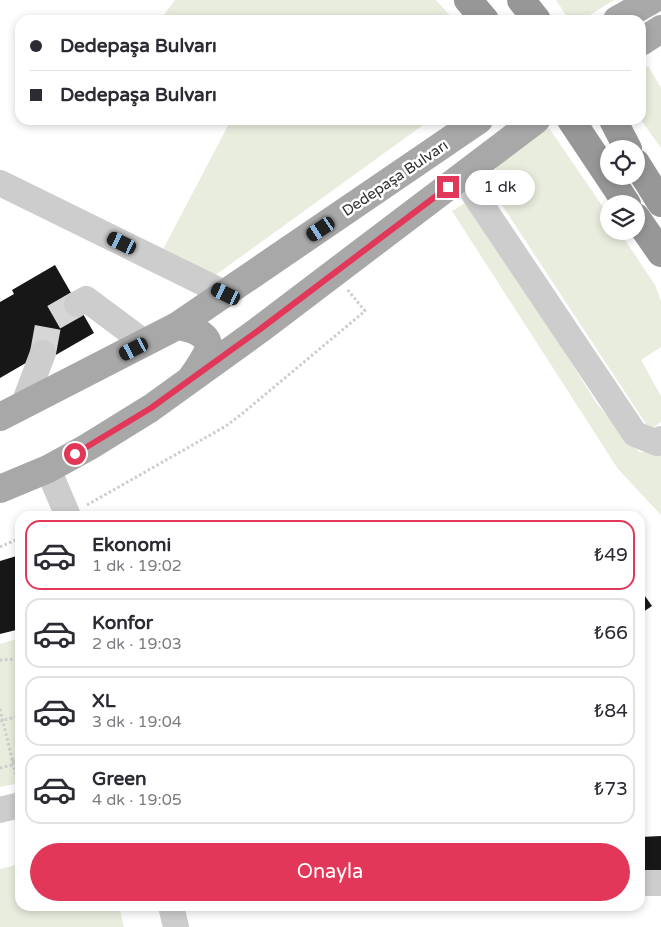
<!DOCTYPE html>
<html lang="tr">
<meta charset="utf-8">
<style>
:root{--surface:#fff;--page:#f2f2f3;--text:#2b2b33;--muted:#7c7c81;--line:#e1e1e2;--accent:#e23758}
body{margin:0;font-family:"Varela Round",sans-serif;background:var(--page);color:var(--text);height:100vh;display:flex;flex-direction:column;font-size:19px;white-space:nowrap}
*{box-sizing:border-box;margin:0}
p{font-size:16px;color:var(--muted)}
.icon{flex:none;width:28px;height:28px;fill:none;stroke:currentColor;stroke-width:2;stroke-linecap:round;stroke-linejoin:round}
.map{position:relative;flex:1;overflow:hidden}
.side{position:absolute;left:15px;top:511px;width:630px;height:400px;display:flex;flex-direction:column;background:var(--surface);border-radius:15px;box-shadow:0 2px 8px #0003}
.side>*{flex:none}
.guide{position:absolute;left:15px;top:15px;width:631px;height:110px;border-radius:15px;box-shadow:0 2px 8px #0003;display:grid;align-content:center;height:110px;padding:0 15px;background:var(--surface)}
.tools{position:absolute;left:600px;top:140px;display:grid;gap:10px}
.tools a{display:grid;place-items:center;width:45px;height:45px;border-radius:50%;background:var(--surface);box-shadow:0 2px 8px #0003;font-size:25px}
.end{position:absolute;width:22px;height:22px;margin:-11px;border:6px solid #e23758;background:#fff;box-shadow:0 0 0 2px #fff}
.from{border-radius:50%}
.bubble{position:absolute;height:35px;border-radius:18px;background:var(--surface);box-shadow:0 2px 8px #0003;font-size:16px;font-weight:600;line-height:35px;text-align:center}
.car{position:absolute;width:15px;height:30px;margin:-15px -8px;border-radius:6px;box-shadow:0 0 4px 1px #0007;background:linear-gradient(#222 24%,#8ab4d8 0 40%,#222 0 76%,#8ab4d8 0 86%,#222 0)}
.guide b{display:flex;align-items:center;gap:18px;height:48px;font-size:19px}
.guide b+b{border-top:1px solid var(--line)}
.guide i{width:12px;height:12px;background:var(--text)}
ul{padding:9px 0 0;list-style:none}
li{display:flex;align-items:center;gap:15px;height:70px;margin:0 10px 8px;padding:0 5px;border:2px solid var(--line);border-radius:15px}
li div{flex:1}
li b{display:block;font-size:19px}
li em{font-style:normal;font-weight:600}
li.selected{border-color:var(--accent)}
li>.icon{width:45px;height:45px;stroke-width:1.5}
.action{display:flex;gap:10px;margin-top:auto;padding:10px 15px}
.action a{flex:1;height:58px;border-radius:30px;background:var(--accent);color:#fff;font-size:20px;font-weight:600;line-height:58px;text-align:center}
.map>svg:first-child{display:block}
.green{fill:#e8edde}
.building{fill:#171717}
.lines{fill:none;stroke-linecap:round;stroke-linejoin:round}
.minor-tunnel{stroke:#d6d6d6;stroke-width:26;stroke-dasharray:26 13;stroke-linecap:butt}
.path{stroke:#cdcdcd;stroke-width:3;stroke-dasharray:2.5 2.5;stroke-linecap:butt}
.minor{stroke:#cdcdcd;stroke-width:26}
.major{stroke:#a8a8a8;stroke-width:28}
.highway{stroke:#979797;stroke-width:28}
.route{stroke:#e23758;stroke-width:6}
.labels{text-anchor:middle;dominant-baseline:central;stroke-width:5;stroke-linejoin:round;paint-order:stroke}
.street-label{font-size:15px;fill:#303030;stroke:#fff}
</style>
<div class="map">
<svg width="661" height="927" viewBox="0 0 661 927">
<rect width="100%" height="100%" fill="#fff"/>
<!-- green -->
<path class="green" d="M 175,0 L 436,0 L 454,20 L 160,20 Z
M 556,0 L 614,0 L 582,20 L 569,20 Z
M 648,66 L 661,88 L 661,148 L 641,120 L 641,69 Z
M 231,120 L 430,120 L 210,279 L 160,255 Z
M 549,128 L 609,216 L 609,231 L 619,231 L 655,285 L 661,301 L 661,347 L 641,360 L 661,396 L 661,422 L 650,430 L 492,190 L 497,164 Z
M 470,200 L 597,404 L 639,452 L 661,453 L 661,515 L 618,469 L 452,211 Z
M 20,638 L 20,783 L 0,787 L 0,644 Z
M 20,864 L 20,906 L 119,906 L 124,927 L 0,927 L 0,869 Z"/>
<!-- building -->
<path class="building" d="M 55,265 L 94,333 L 47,360 L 43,353 L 0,378 L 0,302 L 14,294 L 12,290 Z
M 20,555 L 20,629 L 0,634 L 0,561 Z
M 640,589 L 652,606 L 640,614 Z
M 661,836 L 661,874 L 640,874 L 640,837 Z"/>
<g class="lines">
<!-- minor-tunnel -->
<path class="minor-tunnel" d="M 43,353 L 49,320 L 77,304"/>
<!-- path -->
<path class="path" d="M 87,505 L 226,426 L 243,413 L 365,311 L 347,289
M 0,547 L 20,538
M 0,660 L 20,659
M 0,709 L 18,784
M 0,721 L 20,716
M 12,761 L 20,759
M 0,768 L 13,765"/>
<!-- minor -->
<path class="minor" d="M 462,176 L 635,434 L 657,443 L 661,439
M 0,183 L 226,294
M 77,304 L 86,299 L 145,343
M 23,406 L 43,353
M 48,469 L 68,516
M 0,810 L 20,805
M 640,883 L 661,883
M 171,906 L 176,927"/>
<!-- major -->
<path class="major" d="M 617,20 L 652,0
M 641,42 L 661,29
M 177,326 C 190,328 214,334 207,353 C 203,361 197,370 192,377
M 0,417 L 177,326 L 479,120
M 0,489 L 48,469 L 88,447 L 151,408 L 259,330 L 536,120"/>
<!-- highway -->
<path class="highway" d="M 468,0 L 485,20
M 521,0 L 537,20
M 571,120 L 627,204
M 613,120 L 628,149
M 636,163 L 661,203
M 636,217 L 661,253"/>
</g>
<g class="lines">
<!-- route -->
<path class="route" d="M 75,454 L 151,408 L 259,330 L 448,187"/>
</g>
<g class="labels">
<!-- street labels -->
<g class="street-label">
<text transform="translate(395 178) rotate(-34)">Dedepaşa Bulvarı</text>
</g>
</g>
</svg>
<div class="tools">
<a><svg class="icon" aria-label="locate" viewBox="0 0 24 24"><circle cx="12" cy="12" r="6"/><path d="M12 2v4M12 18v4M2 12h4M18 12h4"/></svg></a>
<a><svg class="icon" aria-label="layers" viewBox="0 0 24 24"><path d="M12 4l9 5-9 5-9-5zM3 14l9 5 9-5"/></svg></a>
</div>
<i class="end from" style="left:75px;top:454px"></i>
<i class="end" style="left:448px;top:187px"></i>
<div class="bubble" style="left:465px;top:170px;width:70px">1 dk</div>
<i class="car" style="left:321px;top:229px;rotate:236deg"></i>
<i class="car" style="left:122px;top:243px;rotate:296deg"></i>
<i class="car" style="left:226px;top:294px;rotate:296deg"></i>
<i class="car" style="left:134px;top:349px;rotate:243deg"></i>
<div class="guide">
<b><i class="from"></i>Dedepaşa Bulvarı</b>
<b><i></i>Dedepaşa Bulvarı</b>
</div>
<section class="side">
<ul>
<li class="selected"><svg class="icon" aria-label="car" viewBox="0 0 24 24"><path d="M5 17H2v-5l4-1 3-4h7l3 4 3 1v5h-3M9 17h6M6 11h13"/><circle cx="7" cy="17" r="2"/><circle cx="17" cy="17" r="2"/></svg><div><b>Ekonomi</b><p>1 dk · 19:02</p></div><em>₺49</em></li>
<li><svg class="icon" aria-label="car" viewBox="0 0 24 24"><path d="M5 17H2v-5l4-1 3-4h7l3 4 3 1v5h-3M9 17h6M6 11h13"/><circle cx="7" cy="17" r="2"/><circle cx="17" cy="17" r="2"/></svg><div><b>Konfor</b><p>2 dk · 19:03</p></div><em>₺66</em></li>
<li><svg class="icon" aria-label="car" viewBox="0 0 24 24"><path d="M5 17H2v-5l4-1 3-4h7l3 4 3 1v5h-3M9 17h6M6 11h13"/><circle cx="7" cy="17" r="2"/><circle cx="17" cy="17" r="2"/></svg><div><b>XL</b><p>3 dk · 19:04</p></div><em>₺84</em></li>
<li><svg class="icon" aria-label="car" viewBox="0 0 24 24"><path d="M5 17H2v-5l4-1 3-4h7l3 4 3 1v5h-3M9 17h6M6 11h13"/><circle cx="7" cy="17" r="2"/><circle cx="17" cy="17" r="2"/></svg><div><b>Green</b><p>4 dk · 19:05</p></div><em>₺73</em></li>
</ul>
<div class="action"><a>Onayla</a></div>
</section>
</div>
